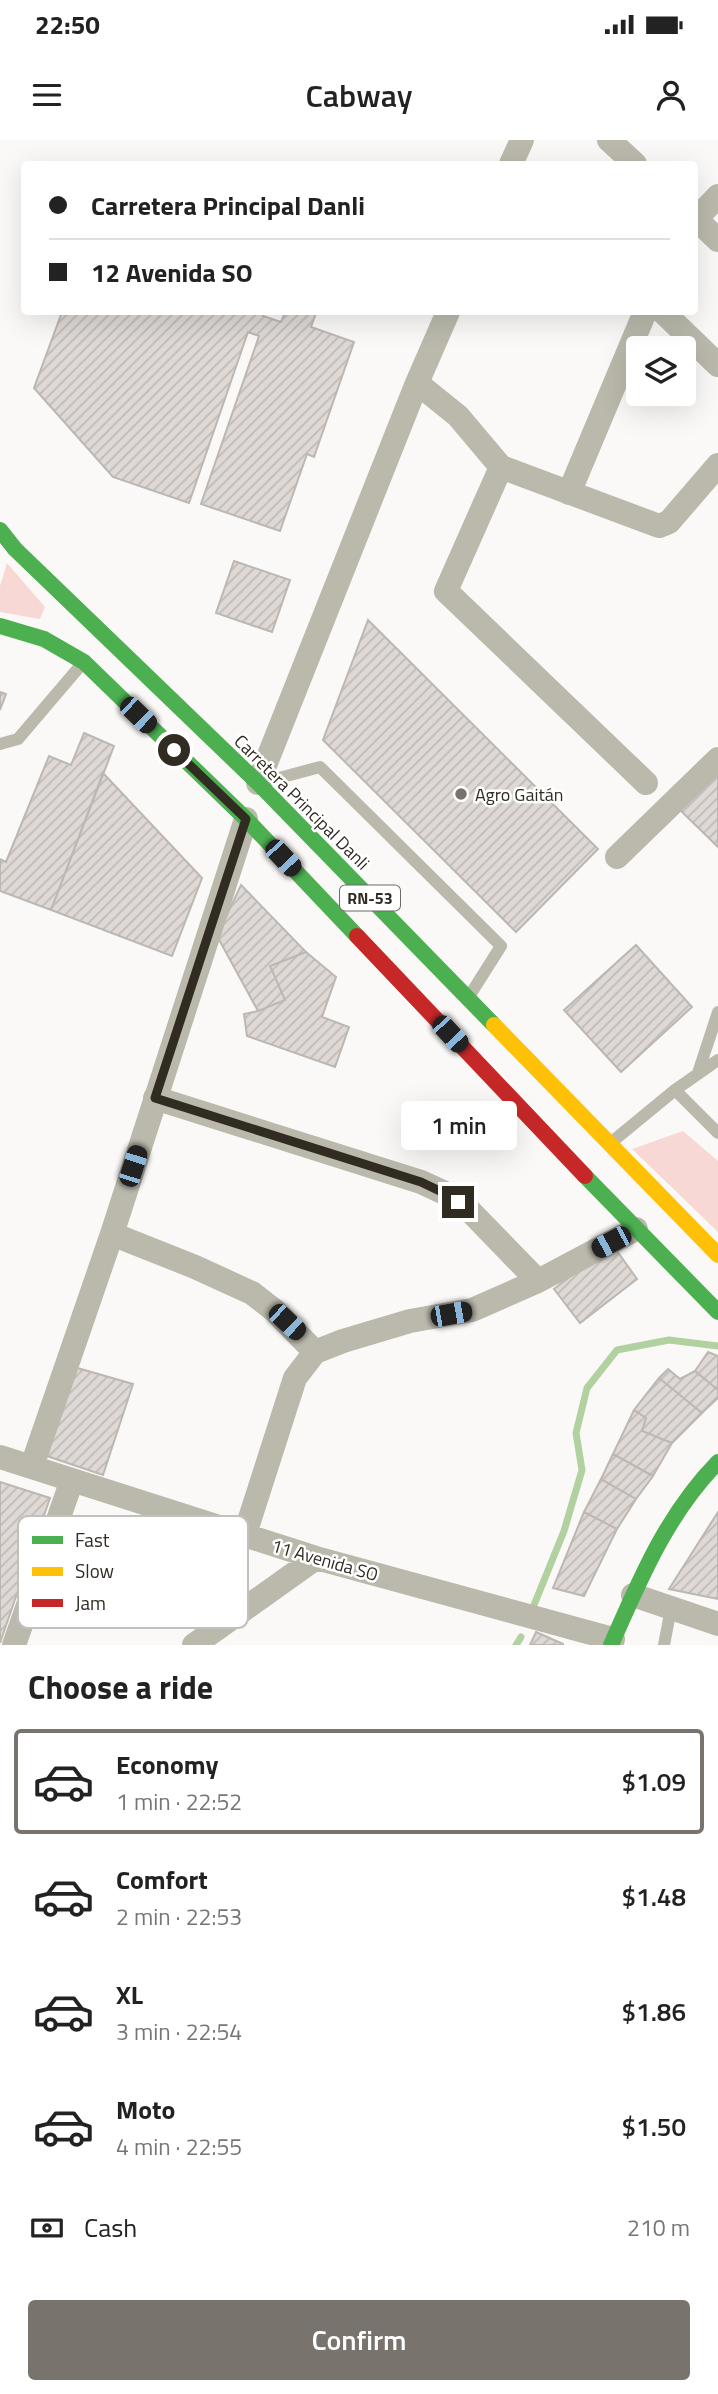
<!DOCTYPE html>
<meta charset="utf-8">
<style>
:root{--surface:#fff;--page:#f6f6f6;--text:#222;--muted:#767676;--line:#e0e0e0;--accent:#78746d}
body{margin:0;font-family:"Titillium Web",sans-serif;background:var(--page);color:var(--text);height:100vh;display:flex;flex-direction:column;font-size:26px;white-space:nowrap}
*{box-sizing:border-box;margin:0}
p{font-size:23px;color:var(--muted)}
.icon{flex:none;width:38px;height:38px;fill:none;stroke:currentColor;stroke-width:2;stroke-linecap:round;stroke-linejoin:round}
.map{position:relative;height:1505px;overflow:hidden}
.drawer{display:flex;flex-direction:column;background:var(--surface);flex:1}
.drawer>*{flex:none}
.top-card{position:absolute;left:21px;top:21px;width:677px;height:154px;border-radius:7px;box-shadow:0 7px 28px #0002;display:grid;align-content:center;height:154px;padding:0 28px;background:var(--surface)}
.buttons{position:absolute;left:626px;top:196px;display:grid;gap:14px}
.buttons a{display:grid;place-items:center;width:70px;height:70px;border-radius:7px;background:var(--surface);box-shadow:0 7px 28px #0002;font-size:35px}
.end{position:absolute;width:32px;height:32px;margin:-16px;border:9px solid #312c22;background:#fff;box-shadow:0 0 0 4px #fff}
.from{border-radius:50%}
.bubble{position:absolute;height:49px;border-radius:7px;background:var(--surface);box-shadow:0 7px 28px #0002;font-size:23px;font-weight:600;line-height:49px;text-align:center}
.car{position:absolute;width:21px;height:42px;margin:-21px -10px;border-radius:9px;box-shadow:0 0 5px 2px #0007;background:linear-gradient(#222 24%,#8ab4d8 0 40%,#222 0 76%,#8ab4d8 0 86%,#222 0)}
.top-card b{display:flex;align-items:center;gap:24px;height:66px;font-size:26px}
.top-card b+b{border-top:2px solid var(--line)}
.top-card i{width:18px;height:18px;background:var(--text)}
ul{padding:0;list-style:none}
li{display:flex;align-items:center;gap:21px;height:105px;margin:0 14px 10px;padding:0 14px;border:4px solid transparent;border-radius:7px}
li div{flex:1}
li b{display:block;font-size:26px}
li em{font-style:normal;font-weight:600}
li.current{border-color:var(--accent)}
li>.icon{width:63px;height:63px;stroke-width:1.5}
h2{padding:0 28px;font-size:32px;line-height:84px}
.pay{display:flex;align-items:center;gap:18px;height:77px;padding:0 28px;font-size:26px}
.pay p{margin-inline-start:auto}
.button{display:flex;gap:14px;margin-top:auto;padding:14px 28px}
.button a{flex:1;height:80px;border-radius:7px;background:var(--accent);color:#fff;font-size:28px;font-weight:600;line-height:80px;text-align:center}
.status{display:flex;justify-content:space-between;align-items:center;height:49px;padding:0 35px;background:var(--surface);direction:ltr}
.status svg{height:19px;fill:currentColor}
header{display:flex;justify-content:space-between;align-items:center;height:91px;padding:0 28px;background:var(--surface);font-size:32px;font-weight:600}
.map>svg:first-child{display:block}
.green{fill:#f8d8d4}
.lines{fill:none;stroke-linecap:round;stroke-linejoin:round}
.stream{stroke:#b2d1a0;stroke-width:7}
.building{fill:url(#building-hatch);stroke:#bcb7b3;stroke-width:2}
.lane{stroke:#bab9ac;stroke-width:12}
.street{stroke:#bab9ac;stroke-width:24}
.fast{stroke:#4caf50;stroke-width:16}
.slow{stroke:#ffc107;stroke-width:16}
.jam{stroke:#c62828;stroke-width:16}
.route{stroke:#312c22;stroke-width:9}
.poi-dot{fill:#78746d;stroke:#fff;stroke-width:2.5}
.labels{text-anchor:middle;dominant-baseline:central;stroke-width:5;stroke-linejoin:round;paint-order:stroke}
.shield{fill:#fff;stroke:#6f6b64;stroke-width:2}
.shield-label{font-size:16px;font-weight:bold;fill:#312c22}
.poi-label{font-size:18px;fill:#312c22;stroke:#fff;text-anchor:start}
.street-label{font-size:18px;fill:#312c22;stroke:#fff}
.key{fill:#fff;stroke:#c1c0bd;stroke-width:2}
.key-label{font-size:19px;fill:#312c22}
</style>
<div class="status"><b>22:50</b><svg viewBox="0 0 49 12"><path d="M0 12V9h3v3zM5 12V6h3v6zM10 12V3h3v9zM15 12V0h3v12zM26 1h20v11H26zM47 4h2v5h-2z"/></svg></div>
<header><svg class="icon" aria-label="menu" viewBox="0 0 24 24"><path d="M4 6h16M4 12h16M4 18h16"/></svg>Cabway<svg class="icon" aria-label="person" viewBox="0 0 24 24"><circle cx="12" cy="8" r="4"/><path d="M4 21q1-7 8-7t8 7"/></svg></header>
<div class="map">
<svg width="718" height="1505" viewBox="0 0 718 1505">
<defs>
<pattern id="building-hatch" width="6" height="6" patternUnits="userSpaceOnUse" patternTransform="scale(1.75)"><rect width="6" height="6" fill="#ded9d5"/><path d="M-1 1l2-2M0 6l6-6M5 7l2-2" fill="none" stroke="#bfbab7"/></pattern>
</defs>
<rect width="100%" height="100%" fill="#fbf9f7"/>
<!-- green -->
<path class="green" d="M 7,423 L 45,467 L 40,479 L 0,472 L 0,446 Z
M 683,991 L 718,1021 L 718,1092 L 632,1009 Z"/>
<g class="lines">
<!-- stream -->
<path class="stream" d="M 532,1470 L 564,1391 L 582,1330 L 576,1293 L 587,1248 L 617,1210 L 669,1200 L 718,1206
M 516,1505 L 521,1497"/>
</g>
<!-- building -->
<path class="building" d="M 62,172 L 265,172 L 263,176 L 281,182 L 285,172 L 312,172 L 316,173 L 311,187 L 354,202 L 314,317 L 307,314 L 280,391 L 201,364 L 259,196 L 248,192 L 189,363 L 113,337 L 34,248 Z
M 234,421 L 290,440 L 272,492 L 216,473 Z
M 368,480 L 598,709 L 516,792 L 323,600 Z
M 0,552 L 6,554 L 0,570 Z
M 84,593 L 114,606 L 51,770 L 0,751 L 0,719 L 6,722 L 49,616 L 71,625 Z
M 718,627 L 718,707 L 677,667 Z
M 103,633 L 202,738 L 172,816 L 51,770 Z
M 241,745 L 306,812 L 270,826 L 285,860 L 258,871 L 217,796 Z
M 636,805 L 692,867 L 621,932 L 564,870 Z
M 306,812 L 336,837 L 322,877 L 349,887 L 335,927 L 247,896 L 244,874 L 258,871 L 285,860 L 270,826 Z
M 612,1104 L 637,1139 L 580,1183 L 554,1149 Z
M 708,1212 L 718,1216 L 718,1250 L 695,1231 Z
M 74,1227 L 133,1244 L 103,1335 L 47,1316 Z
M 668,1229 L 680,1239 L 695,1231 L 718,1250 L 718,1258 L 702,1273 L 659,1238 Z
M 659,1238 L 702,1273 L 672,1303 L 642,1291 L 646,1278 L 634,1270 Z
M 634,1270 L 646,1278 L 642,1291 L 672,1303 L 653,1336 L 613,1314 Z
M 613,1314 L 653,1336 L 636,1359 L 601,1339 Z
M 601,1339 L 636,1359 L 617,1389 L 584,1372 Z
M 0,1342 L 50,1358 L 0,1503 Z
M 584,1372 L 617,1389 L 584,1456 L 553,1448 Z
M 718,1372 L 718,1459 L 669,1449 Z
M 536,1492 L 563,1504 L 563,1505 L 530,1505 Z"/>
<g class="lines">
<!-- lane -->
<path class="lane" d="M 0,604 L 18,599 L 81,525
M 264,642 L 320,627 L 501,806 L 470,855
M 698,933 L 718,872
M 675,950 L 718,993
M 613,1001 L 675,950 L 718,920
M 664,1505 L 671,1468"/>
<!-- street -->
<path class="street" d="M 609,0 L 635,24
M 511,24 L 522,0
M 695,78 L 718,100
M 696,79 L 718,56
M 663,172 L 718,225
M 417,243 L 458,276 L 501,327 L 446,451 L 646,643
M 501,327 L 659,386 L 669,382 L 718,325
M 569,353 L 645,172
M 258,643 L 417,243 L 448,172
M 617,717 L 718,619
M 155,958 L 421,1042 L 447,1054 L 469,1070 L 538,1141
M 112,1094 L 195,1127 L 252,1153 L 275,1171 L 315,1212
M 0,1317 L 316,1418 L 613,1499
M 32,1326 L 112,1094 L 246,679
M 244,1397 L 295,1238 L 315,1212 L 343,1201 L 410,1181 L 472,1170 L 538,1141 L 636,1089
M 633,1455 L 718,1484
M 14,1505 L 72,1340
M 194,1505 L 316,1418"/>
<!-- fast -->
<path class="fast" d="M 0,390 L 15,409 L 258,643 L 494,885
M 0,486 L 44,499 L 84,522 L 246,679 L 357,796
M 585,1036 L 718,1172
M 611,1505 C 640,1439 667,1374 718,1322"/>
<!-- slow -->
<path class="slow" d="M 494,885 L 718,1115"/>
<!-- jam -->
<path class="jam" d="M 357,796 L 585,1036"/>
</g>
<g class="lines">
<!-- route -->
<path class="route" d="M 174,610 L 246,679 L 155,958 L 421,1042 L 446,1054 L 458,1062"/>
</g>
<!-- markers -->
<circle class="poi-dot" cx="461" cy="654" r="7"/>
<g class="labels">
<!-- shield labels -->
<rect class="shield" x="340" y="745.5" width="60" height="25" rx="5"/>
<g class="shield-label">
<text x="370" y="758">RN-53</text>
</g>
<!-- poi labels -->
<g class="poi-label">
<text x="475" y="654">Agro Gaitán</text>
</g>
<!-- street labels -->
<g class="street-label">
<text transform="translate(302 662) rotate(45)">Carretera Principal Danli</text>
<text transform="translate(325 1420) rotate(16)">11 Avenida SO</text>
</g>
</g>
<!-- legend -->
<rect x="18" y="1376" width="230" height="112" rx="10" class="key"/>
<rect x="32" y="1396" width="31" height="8" fill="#4caf50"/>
<rect x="32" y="1427" width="31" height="9" fill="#ffc107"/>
<rect x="32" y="1459" width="31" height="8" fill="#c62828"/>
<g class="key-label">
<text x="75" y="1407">Fast</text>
<text x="75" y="1438">Slow</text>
<text x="75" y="1470">Jam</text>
</g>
</svg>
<div class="buttons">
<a><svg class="icon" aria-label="layers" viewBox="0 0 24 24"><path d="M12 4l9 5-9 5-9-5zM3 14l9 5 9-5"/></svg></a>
</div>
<i class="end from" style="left:174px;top:610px"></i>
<i class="end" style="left:458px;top:1062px"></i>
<div class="bubble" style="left:401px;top:961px;width:116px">1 min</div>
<i class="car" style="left:138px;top:575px;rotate:134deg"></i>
<i class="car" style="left:283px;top:718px;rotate:137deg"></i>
<i class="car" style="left:450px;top:894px;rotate:137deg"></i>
<i class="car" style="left:133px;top:1026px;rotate:18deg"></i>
<i class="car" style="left:611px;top:1102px;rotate:242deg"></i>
<i class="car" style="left:451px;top:1174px;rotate:80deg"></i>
<i class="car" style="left:287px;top:1182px;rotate:133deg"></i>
<div class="top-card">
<b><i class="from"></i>Carretera Principal Danli</b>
<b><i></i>12 Avenida SO</b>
</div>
</div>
<section class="drawer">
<h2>Choose a ride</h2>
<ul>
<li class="current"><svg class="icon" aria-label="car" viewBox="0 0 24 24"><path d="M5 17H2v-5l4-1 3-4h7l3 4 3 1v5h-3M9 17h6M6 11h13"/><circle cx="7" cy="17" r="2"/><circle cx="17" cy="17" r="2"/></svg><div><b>Economy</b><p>1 min · 22:52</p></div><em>$1.09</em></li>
<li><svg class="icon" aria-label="car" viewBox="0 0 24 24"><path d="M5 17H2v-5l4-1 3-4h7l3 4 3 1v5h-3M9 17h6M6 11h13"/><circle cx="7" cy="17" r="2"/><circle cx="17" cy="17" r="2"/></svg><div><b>Comfort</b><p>2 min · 22:53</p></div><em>$1.48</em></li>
<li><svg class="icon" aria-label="car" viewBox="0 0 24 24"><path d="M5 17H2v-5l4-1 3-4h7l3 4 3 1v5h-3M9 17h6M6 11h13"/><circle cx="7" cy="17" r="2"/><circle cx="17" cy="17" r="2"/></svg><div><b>XL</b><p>3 min · 22:54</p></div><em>$1.86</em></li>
<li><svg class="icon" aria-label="car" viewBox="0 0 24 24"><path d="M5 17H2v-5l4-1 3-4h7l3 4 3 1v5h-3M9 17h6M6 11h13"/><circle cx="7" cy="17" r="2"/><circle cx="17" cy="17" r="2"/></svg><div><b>Moto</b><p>4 min · 22:55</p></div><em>$1.50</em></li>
</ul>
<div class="pay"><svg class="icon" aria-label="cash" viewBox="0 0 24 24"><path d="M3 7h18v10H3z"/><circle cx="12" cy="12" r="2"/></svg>Cash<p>210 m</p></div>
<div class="button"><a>Confirm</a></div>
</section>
